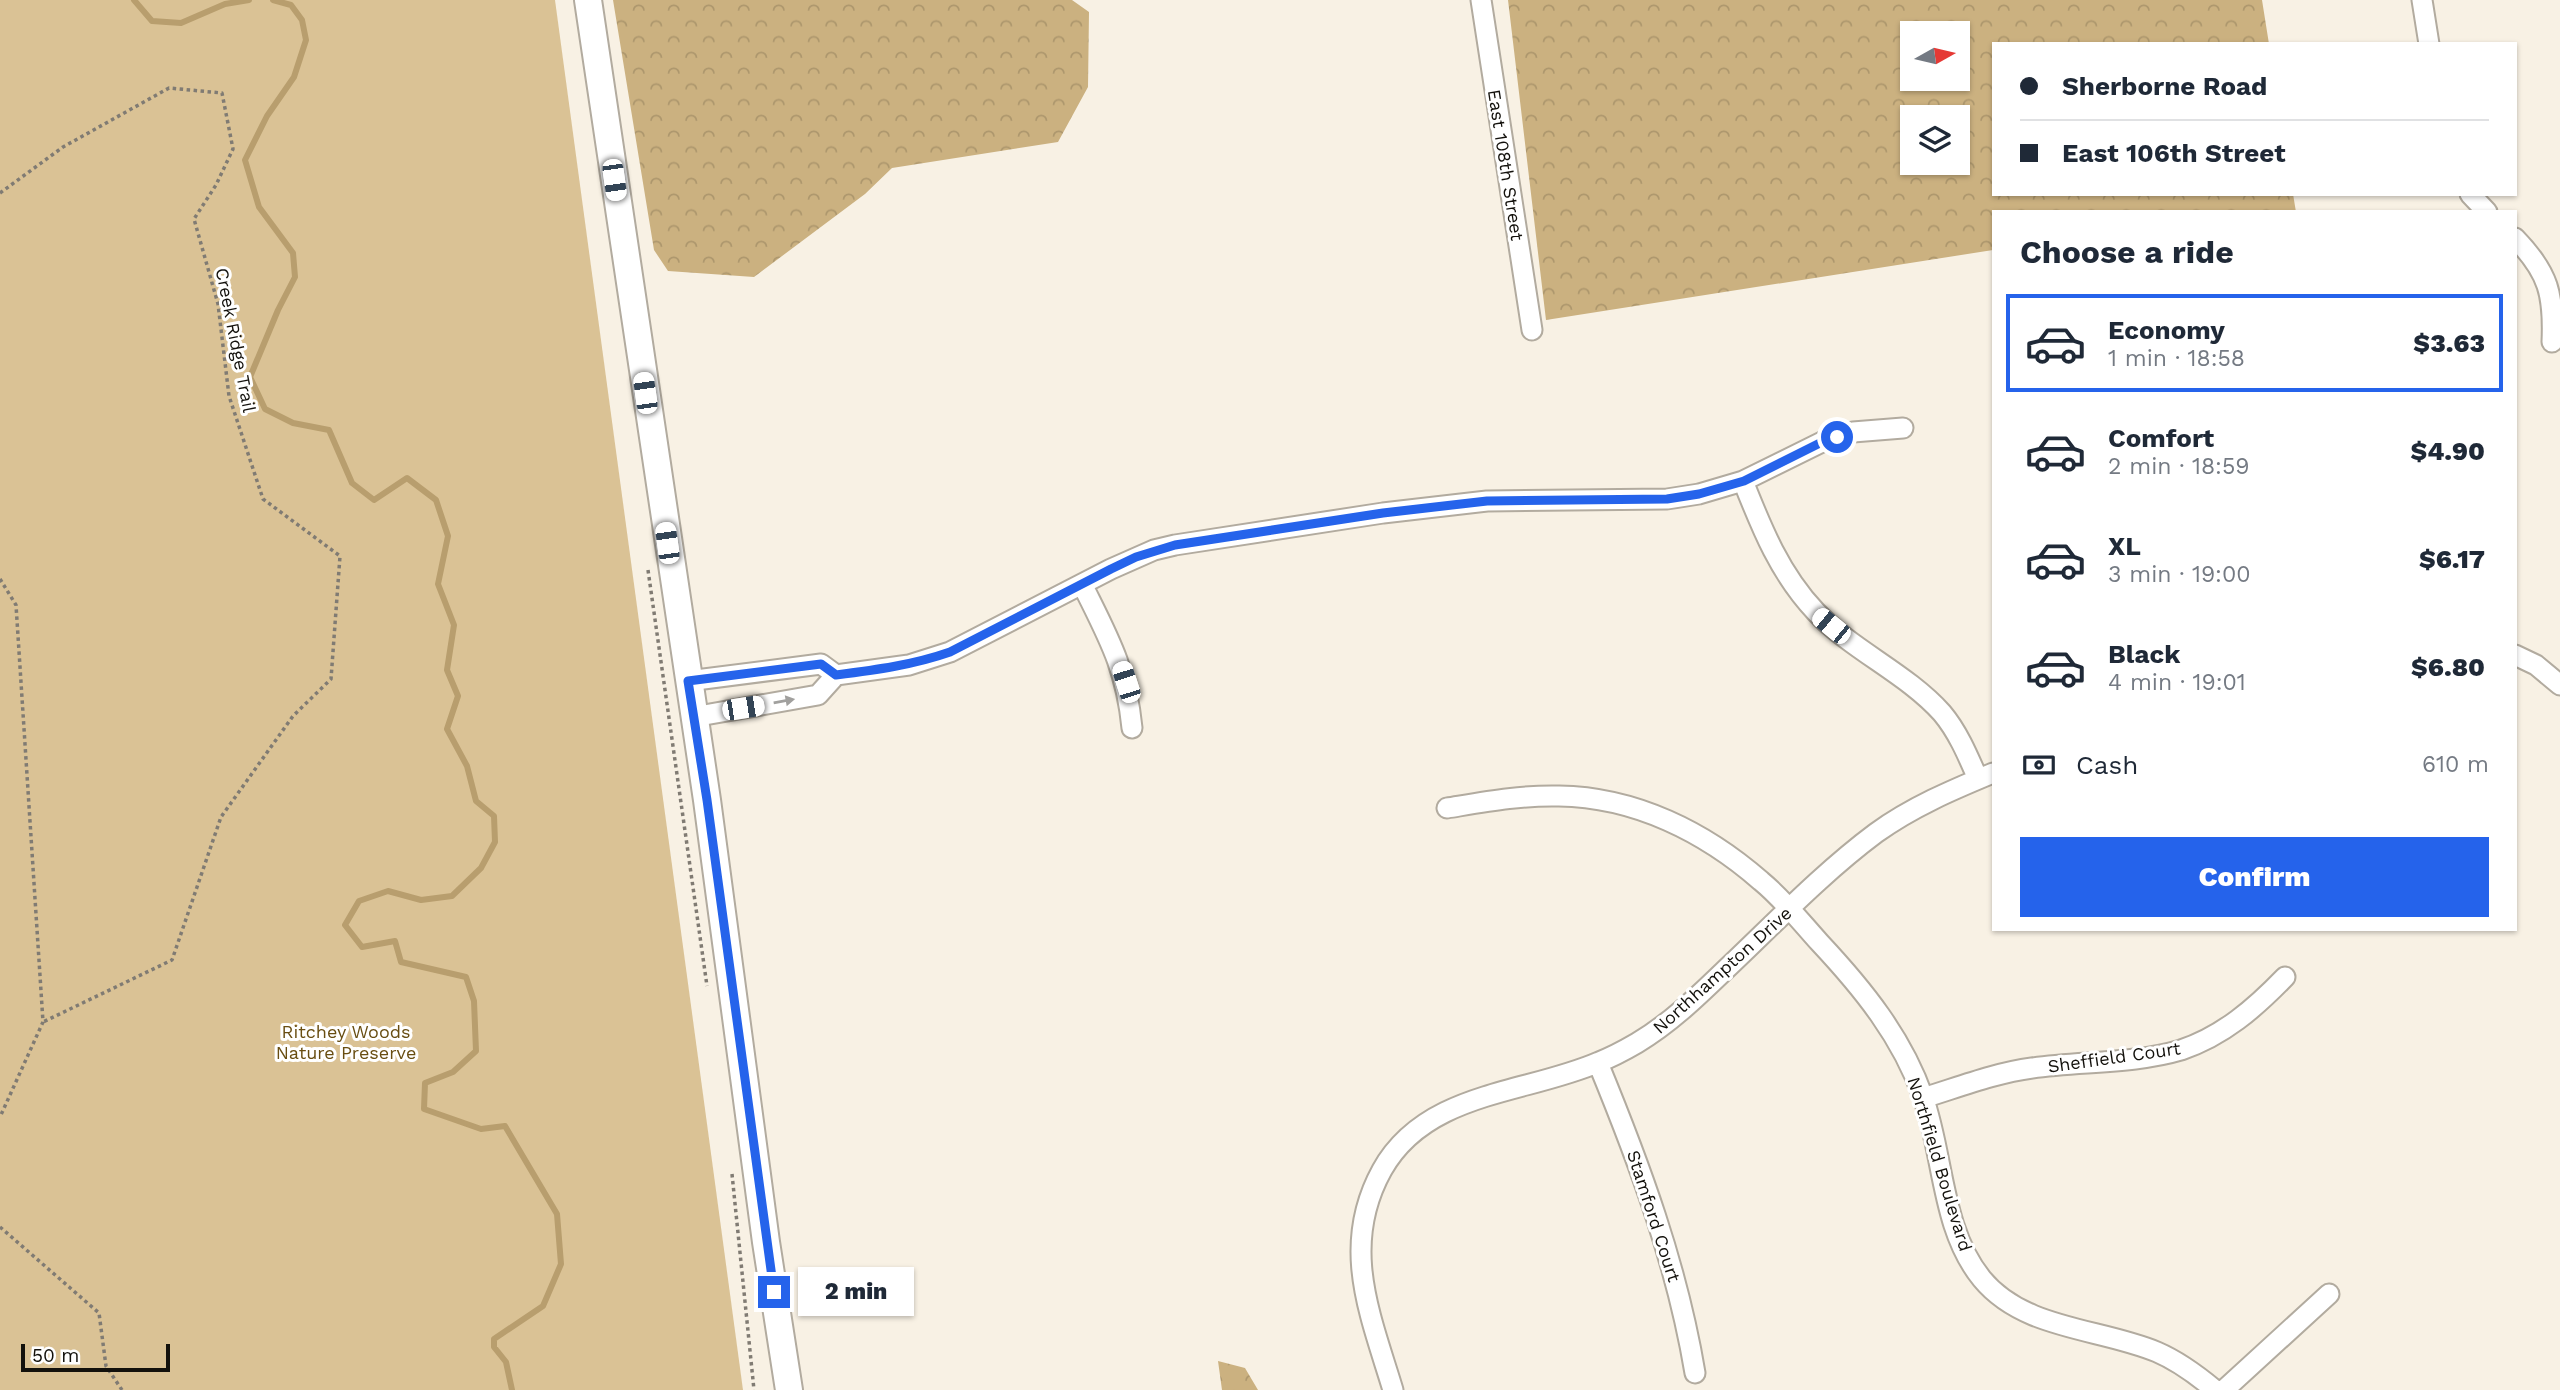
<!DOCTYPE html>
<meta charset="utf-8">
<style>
:root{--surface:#fff;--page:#f6f6f7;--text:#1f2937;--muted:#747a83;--line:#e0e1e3;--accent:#2563eb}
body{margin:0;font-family:"Work Sans",sans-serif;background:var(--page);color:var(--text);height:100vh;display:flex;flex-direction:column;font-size:26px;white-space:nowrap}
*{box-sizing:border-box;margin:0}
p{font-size:23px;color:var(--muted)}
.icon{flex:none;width:38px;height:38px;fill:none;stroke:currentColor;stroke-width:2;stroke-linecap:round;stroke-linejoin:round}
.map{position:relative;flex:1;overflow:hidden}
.panel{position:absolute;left:1992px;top:210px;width:525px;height:721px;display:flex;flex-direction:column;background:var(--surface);border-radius:0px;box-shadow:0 2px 5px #0004}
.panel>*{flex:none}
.hud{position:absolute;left:1992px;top:42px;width:525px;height:154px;border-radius:0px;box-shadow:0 2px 5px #0004;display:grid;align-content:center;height:154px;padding:0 28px;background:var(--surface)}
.needle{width:46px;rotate:82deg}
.tools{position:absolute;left:1900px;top:21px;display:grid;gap:14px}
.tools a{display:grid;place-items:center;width:70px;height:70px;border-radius:0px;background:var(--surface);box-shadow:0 2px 5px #0004;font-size:35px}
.scale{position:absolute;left:21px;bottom:18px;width:149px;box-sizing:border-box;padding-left:7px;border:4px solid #13110c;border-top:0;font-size:19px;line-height:24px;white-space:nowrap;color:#13110c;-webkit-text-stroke:5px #fff;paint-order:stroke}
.end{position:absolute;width:32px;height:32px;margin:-16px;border:9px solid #2563eb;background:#fff;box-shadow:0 0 0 4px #fff}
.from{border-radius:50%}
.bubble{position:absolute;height:49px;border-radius:0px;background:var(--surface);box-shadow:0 2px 5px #0004;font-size:23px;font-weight:800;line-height:49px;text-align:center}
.car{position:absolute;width:21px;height:42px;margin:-21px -10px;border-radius:9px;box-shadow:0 0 5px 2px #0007;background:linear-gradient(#fff 24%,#345 0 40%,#fff 0 76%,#345 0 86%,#fff 0)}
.hud b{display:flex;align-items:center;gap:24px;height:66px;font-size:26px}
.hud b+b{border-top:2px solid var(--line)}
.hud i{width:18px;height:18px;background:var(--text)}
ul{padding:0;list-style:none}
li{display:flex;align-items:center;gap:21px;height:98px;margin:0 14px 10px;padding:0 14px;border:4px solid transparent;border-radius:0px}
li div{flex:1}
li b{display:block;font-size:26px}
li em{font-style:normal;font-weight:800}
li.selected{border-color:var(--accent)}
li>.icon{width:63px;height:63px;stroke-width:1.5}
h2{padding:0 28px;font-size:32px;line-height:84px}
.pay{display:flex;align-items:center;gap:18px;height:77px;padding:0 28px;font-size:26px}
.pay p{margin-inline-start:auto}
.primary-button{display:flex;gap:14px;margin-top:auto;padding:14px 28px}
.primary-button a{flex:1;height:80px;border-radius:0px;background:var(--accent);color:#fff;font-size:28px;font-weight:800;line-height:80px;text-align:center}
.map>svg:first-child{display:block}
.forest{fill:url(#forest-crowns);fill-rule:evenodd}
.park{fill:#dac295}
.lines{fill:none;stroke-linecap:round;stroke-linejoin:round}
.stream{stroke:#b89e6e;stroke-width:6}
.minor-casing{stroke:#b2ab9f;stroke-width:23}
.secondary-casing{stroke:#b2ab9f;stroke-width:30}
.path{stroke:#807b73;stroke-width:3.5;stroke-dasharray:3.5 3.5;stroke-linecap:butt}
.minor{stroke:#fff;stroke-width:19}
.secondary{stroke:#fff;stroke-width:26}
.oneway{fill:#a1a09e}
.route{stroke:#2563eb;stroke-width:9}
.labels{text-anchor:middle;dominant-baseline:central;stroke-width:6;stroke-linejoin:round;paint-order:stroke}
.street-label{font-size:18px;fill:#13110c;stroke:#fff}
.park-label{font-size:18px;fill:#684d11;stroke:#fff}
</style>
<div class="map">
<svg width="2560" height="1390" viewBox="0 0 2560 1390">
<defs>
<pattern id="forest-crowns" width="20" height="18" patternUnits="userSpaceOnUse" patternTransform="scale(1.75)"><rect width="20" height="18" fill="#cbb180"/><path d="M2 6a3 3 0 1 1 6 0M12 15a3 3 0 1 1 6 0" fill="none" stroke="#ad976d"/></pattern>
</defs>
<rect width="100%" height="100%" fill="#f8f1e4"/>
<!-- forest -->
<path class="forest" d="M 613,0 L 1072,0 L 1089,12 L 1088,87 L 1058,142 L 892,168 L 865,194 L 754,277 L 668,271 L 654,250 Z
M 1508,0 L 2262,0 L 2269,44 L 1993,44 L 1993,194 L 2293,194 L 2296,212 C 2281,212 2270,210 2256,212 L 1993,212 L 1993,250 L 1546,320 ZM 1958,33 L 1958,79 L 1913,79 L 1913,33 ZM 1913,117 L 1958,117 L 1958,163 L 1913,163 Z
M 1218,1361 L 1245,1368 L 1258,1390 L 1222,1390 Z"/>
<!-- park -->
<path class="park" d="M 0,0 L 555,0 L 743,1390 L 0,1390 Z"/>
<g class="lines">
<!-- stream -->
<path class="stream" d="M 134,0 L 152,21 L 181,23 L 225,4 L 249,0
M 273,0 L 291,5 L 302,20 L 306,40 L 294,77 L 267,116 L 245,160 L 259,207 L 293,253 L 295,277 L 278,310 L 250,377 L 265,409 L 293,423 L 329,430 L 352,483 L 374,500 L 407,478 L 436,500 L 448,536 L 438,584 L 454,625 L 447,670 L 458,696 L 447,729 L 467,766 L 476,801 L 494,816 L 495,842 L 481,868 L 452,896 L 421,900 L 388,891 L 359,901 L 345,925 L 362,947 L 395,941 L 401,962 L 466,977 L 474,1001 L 476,1051 L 453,1072 L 425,1083 L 424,1109 L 481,1129 L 505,1126 L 557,1214 L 561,1264 L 543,1306 L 494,1339 L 494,1347 L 506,1362 L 512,1390"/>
<defs>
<path id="minor" d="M 1481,0 L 1532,330
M 2422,0 L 2429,44
M 2470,194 L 2487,212
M 2515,238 C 2549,273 2554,295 2552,342
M 1743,481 C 1762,529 1780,574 1816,612 C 1853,651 1906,673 1942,713 C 1958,732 1968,756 1978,779
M 1082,584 C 1108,637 1126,667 1132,728
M 2515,655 L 2536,665 L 2560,685
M 836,675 L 909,665 L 950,652 L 1111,569 L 1154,550 L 1175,545 L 1383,513 L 1487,501 L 1667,499 L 1699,494 L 1743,481 L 1822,442 L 1853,432 L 1903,428
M 688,681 L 821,664 L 836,675 L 818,695 L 693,717
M 1447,808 C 1484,802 1521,795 1559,796 C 1635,797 1705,832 1761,881 C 1783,899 1801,922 1820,943 C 1863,989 1902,1037 1923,1097 C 1944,1156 1941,1229 1982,1279 C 2024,1330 2100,1328 2157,1352 C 2178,1361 2197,1375 2215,1390
M 1598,1063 C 1640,1165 1677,1265 1695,1373
M 1923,1098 C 1959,1087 1995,1073 2032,1068 C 2080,1061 2134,1064 2181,1050 C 2223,1036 2255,1008 2285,977
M 1393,1390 C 1370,1314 1340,1246 1382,1170 C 1426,1091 1526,1094 1599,1062 C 1612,1057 1625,1050 1637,1043 C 1669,1024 1696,998 1723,972 C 1772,926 1821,874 1876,833 C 1912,807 1952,790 1993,773
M 2224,1390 L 2329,1294"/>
<path id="secondary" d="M 588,0 L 707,800 L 766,1242 L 789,1390"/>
</defs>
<!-- minor casing -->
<use href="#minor" class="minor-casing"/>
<!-- secondary casing -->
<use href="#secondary" class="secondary-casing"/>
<!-- path -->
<path class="path" d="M 0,193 L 63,147 L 169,88 L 222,93 L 233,149 L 216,185 L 194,219 L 218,304 L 229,396 L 263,499 L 340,556 L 331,679 L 293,716 L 221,817 L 172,960 L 43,1022
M 648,570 L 707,986
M 0,579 L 16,605 L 43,1022 L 0,1117
M 732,1174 L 754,1390
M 0,1227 L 99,1313 L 106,1366 L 122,1390"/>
<!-- minor -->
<use href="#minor" class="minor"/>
<!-- secondary -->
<use href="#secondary" class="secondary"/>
</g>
<!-- one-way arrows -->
<defs><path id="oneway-solid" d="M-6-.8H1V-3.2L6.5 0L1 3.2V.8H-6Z" transform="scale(1.75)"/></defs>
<use class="oneway" href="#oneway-solid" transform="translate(784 701) rotate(-10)"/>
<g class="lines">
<!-- route -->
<path class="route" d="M 774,1292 L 707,800 L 688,681 L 821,664 L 836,675 C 875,670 913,665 950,652 L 1111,569 L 1136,557 L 1175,545 L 1383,513 L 1487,501 L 1667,499 L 1699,494 L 1744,481 L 1822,442 L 1837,437"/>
</g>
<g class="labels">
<!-- street labels -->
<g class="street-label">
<text transform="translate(1506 165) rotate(81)">East 108th Street</text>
<text transform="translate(236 340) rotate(79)">Creek Ridge Trail</text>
<text transform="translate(1722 970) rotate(-42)">Northhampton Drive</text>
<text transform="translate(2114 1057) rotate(-8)">Sheffield Court</text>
<text transform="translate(1940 1164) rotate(73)">Northfield Boulevard</text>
<text transform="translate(1654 1216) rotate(72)">Stamford Court</text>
</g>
<!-- park labels -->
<g class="park-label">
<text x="346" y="1031">Ritchey Woods<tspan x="346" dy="21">Nature Preserve</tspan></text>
</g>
</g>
</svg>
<div class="tools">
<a><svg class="needle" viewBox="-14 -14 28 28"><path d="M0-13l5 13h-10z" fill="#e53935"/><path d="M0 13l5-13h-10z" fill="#747a83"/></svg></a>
<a><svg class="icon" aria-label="layers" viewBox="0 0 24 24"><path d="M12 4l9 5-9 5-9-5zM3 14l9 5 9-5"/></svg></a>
</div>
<div class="scale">50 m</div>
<i class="end from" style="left:1837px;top:437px"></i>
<i class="end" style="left:774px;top:1292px"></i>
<div class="bubble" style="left:798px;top:1267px;width:116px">2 min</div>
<i class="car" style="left:614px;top:180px;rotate:172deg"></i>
<i class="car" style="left:645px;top:393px;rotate:352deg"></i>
<i class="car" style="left:667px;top:543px;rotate:352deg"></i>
<i class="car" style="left:1831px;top:626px;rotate:309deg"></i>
<i class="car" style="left:1126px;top:682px;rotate:342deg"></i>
<i class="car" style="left:743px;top:708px;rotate:81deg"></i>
<div class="hud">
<b><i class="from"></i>Sherborne Road</b>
<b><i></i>East 106th Street</b>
</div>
<section class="panel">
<h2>Choose a ride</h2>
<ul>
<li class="selected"><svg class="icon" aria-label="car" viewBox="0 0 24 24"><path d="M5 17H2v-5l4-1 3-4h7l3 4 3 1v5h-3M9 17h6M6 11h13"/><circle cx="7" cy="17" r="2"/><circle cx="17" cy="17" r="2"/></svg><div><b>Economy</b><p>1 min · 18:58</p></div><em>$3.63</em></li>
<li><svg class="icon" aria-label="car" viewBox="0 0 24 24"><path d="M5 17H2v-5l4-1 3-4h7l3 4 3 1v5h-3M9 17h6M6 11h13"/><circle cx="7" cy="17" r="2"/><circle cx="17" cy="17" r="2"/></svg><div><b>Comfort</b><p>2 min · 18:59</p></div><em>$4.90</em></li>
<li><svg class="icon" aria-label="car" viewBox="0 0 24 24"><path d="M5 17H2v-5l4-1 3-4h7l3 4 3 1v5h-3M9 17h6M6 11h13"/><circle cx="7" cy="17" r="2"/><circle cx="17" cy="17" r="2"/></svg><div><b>XL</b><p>3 min · 19:00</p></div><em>$6.17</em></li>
<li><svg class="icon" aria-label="car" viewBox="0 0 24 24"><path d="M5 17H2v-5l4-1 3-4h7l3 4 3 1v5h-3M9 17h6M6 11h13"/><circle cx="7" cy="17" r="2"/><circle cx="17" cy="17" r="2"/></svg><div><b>Black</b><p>4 min · 19:01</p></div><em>$6.80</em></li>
</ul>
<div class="pay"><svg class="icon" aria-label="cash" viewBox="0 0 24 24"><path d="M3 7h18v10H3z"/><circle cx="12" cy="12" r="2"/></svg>Cash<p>610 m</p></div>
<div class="primary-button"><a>Confirm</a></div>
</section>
</div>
